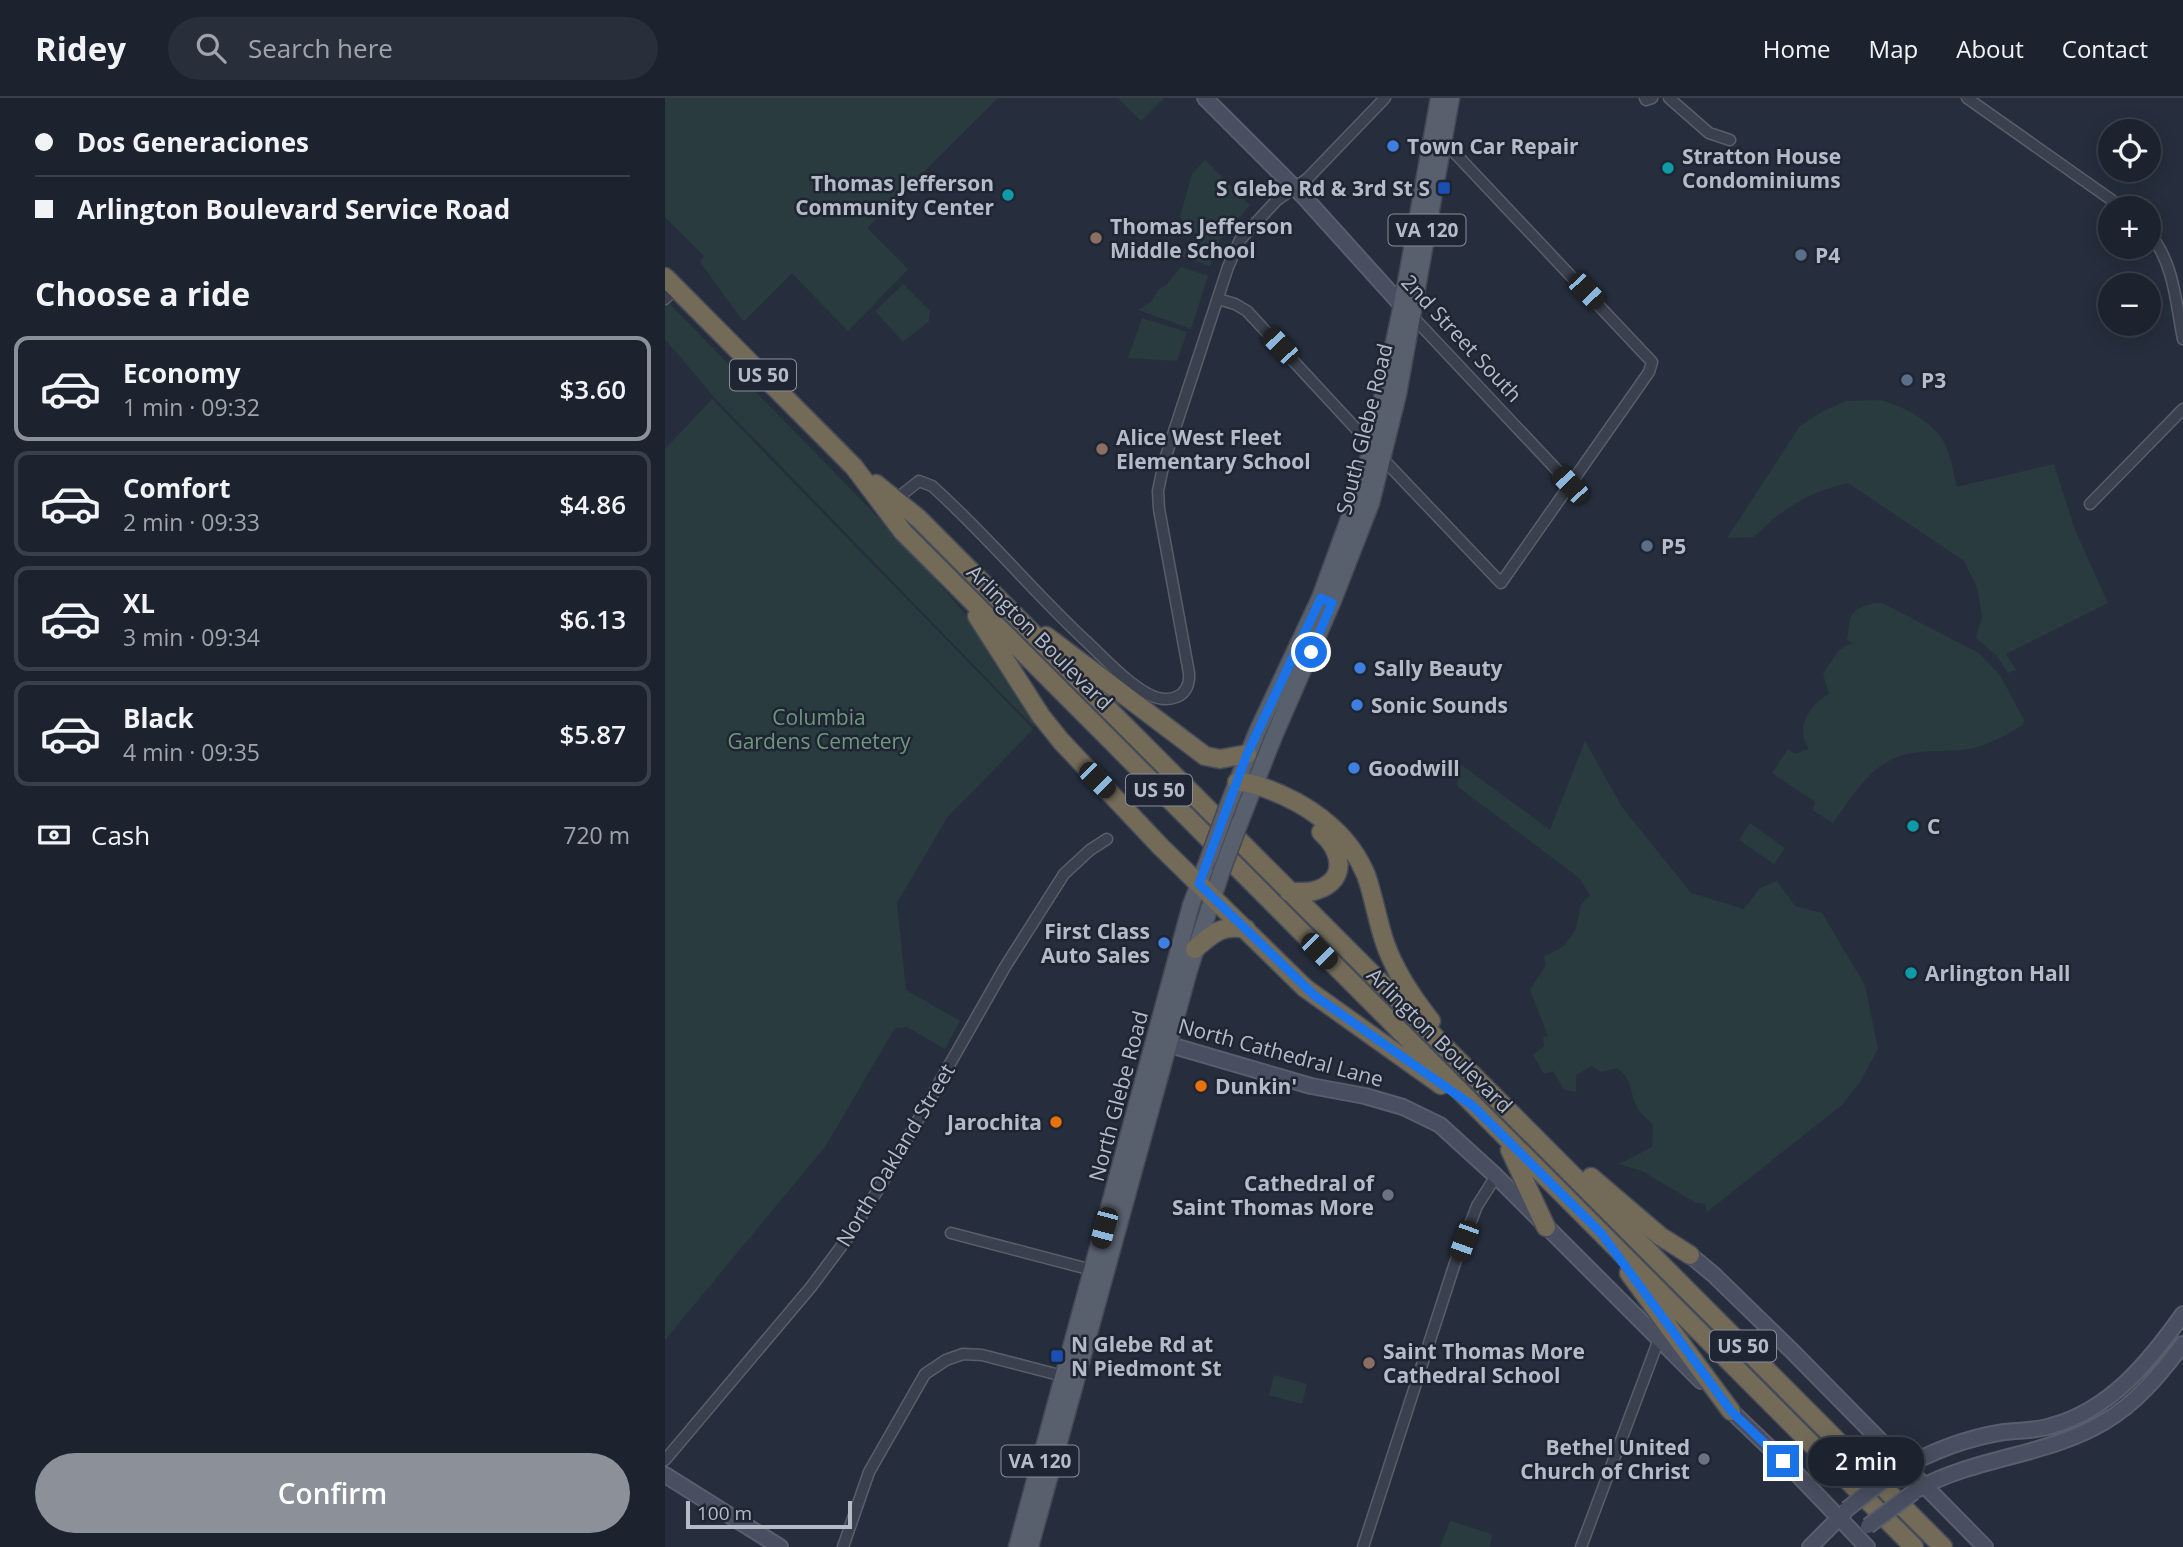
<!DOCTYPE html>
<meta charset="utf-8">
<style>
:root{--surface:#1c222e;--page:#292f3a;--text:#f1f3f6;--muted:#a0a4aa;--line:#3a3f4a;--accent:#8c9099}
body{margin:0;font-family:"Open Sans",sans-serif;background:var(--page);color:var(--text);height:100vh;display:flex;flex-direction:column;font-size:26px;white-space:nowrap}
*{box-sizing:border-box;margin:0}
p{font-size:23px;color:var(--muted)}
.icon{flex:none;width:38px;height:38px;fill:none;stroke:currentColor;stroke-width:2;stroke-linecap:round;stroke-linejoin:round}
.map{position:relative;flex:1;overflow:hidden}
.side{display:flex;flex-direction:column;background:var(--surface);width:665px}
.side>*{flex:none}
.banner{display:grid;align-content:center;height:154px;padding:0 35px;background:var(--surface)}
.controls{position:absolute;left:1433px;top:21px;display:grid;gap:14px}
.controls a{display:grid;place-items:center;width:63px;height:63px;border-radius:50%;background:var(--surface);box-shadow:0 4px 18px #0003,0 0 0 2px var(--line);font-size:35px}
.scale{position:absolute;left:21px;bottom:18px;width:166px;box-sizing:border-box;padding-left:7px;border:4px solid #b6bbc8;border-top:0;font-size:19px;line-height:24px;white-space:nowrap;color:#b6bbc8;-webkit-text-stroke:5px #1f2532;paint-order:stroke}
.end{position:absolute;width:32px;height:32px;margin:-16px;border:9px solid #1a73e8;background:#fff;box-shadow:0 0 0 4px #fff}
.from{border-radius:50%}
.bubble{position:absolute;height:49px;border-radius:24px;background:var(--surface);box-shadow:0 4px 18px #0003,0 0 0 2px var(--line);font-size:23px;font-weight:600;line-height:49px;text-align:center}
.car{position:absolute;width:21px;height:42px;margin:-21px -10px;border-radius:9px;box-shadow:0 0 5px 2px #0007;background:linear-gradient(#222 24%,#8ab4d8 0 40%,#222 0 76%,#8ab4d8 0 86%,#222 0)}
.banner b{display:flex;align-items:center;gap:24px;height:66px;font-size:26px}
.banner b+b{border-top:2px solid var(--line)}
.banner i{width:18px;height:18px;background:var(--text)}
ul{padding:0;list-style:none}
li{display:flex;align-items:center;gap:21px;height:105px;margin:0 14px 10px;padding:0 21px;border:4px solid var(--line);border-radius:14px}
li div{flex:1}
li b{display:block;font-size:26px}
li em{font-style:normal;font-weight:600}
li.selected{border-color:var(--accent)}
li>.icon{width:63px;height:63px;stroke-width:1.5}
h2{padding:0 35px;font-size:32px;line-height:84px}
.pay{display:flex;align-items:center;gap:18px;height:77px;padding:0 35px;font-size:26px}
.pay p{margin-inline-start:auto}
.primary-button{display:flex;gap:14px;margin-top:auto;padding:14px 35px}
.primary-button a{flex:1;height:80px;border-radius:42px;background:var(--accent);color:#fff;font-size:28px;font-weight:600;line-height:80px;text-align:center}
header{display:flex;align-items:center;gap:42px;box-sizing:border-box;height:98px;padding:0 35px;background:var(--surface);border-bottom:2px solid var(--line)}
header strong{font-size:33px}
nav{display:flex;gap:38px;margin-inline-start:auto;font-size:24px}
.search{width:490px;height:63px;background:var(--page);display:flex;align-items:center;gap:18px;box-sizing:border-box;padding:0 24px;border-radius:38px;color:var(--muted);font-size:26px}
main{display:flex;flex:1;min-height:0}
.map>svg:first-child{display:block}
.green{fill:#293b3f}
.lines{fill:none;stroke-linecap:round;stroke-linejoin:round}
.street-casing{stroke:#585e6b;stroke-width:13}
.secondary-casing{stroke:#585e6b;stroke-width:18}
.primary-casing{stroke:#434956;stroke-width:19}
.highway-casing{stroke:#454b58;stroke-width:21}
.street{stroke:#3a404d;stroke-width:10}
.secondary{stroke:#494f60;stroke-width:14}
.primary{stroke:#585f6d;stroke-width:16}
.highway{stroke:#736b58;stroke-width:18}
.secondary-bridge-casing{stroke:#585e6b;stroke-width:18;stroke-linecap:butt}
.primary-bridge-casing{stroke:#434956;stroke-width:19;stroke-linecap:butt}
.secondary-bridge{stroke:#494f60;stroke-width:14}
.primary-bridge{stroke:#585f6d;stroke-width:16}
.route{stroke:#1a73e8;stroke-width:9}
.shop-dot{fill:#3f7fe0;stroke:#1f2532;stroke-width:2.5}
.culture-dot{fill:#0f9aa8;stroke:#1f2532;stroke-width:2.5}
.transit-dot{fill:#1a4fb4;stroke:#1f2532;stroke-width:2.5}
.education-dot{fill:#8d6e63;stroke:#1f2532;stroke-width:2.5}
.service-dot{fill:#5c6f8a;stroke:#1f2532;stroke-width:2.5}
.food-dot{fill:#e8710a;stroke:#1f2532;stroke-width:2.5}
.worship-dot{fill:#6b7280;stroke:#1f2532;stroke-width:2.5}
.labels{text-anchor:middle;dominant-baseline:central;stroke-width:5;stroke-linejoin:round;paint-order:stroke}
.shield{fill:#1f2532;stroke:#898e9b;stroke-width:2}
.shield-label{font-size:19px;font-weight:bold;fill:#b6bbc8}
.poi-label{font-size:21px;font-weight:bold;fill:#b6bbc8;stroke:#1f2532;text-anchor:start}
.street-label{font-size:21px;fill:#b6bbc8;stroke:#1f2532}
.park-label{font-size:21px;fill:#6f977d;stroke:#1f2532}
</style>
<header>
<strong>Ridey</strong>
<div class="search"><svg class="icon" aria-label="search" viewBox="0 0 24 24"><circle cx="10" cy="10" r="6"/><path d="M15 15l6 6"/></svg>Search here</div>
<nav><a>Home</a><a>Map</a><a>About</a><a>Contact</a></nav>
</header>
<main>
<section class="side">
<div class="banner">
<b><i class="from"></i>Dos Generaciones</b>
<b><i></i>Arlington Boulevard Service Road</b>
</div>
<h2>Choose a ride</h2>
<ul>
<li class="selected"><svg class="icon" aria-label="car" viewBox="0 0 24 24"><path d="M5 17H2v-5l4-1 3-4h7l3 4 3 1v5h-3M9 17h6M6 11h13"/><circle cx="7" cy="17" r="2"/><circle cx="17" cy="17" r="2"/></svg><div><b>Economy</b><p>1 min · 09:32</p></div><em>$3.60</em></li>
<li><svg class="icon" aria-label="car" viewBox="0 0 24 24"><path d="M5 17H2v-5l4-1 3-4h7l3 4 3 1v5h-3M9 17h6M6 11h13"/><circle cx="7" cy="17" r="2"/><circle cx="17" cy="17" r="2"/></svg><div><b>Comfort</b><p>2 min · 09:33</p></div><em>$4.86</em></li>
<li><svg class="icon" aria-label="car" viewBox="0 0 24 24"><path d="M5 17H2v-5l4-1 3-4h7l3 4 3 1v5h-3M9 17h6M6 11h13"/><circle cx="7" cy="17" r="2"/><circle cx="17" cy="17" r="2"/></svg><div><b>XL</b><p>3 min · 09:34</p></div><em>$6.13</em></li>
<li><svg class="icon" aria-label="car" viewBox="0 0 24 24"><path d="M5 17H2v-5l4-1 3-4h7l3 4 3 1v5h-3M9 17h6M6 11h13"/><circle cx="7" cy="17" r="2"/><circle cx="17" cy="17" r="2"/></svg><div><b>Black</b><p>4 min · 09:35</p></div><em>$5.87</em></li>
</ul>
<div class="pay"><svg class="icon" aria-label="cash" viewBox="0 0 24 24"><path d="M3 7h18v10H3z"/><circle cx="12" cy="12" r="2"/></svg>Cash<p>720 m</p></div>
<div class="primary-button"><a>Confirm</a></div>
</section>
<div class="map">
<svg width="1518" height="1449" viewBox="0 0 1518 1449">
<rect width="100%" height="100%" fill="#262e3d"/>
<!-- green -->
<path class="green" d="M 0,0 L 333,0 L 202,130 L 243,171 L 183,233 L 127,175 L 79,223 L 75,219 L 35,164 L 39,158 L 0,119 Z
M 453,0 L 499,0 L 476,23 Z
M 540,62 L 585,107 L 555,142 L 545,168 L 514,157 L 532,138 L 515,119 L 527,76 Z
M 516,169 L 543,178 L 526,231 L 473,212 L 486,204 L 493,192 L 502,186 Z
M 238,186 L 265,213 L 264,223 L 238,244 L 210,213 Z
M 0,201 L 246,453 L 314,532 L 376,623 L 369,629 L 49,299 L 0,241 Z
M 477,220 L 522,234 L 512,263 L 463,260 Z
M 47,301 L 368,631 L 282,720 L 232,805 L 241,892 L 295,923 L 280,951 L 242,929 L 230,930 L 160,1049 L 0,1242 L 0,351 Z
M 1217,302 C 1239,310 1264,321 1277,341 C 1286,355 1288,374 1292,389 L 1389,366 L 1410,432 L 1443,505 L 1341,556 L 1351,572 L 1343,575 L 1330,556 L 1311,540 L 1317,519 L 1312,489 L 1299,463 L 1183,385 C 1144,394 1118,410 1089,439 L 1062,440 L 1135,328 L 1156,314 L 1181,303 Z
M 1209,505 L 1217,505 L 1314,555 L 1335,577 L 1359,622 L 1358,627 C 1341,636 1324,648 1304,651 C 1271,656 1241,647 1212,671 C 1194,685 1181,707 1168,725 L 1147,712 L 1150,704 L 1107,675 L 1123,651 L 1130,656 L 1144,651 C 1129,631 1145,606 1164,596 L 1158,576 L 1174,552 L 1187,545 L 1182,542 C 1186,517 1182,513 1209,505 Z
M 920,643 L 957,709 L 1026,795 L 1079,811 L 1095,790 L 1112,783 L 1130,808 L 1157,815 L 1200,887 L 1213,951 L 1195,984 L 1178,1006 L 1042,1114 L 1040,1106 L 1031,1105 L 977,1073 L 954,1066 L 987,1049 L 988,1027 C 983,1021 975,1016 972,1009 C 964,993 969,983 952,970 L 936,974 L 927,968 L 911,977 L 911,994 L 899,992 L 888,973 L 879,976 L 868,957 L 879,948 L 878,939 L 883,938 L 865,892 L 881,867 L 879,859 L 899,848 L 911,831 L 916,807 L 925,797 L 914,780 L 792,688 L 794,665 L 885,732 Z
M 1085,725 L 1120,750 L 1109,766 L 1074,742 Z
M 609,1277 L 642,1286 L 637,1306 L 604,1297 Z
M 785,1423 L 827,1436 L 825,1449 L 775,1449 Z"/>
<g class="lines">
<defs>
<path id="street" d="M 980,0 L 981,2 L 987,0
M 1004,0 L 1044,35 L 1065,42
M 1302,0 L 1458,110
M 1484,135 C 1509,164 1511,206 1518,241
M 0,201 L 11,190
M 553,201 L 570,206 L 582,213 L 707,348
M 747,218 L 906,387
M 717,360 L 836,485 L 984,274 L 987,264 L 787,52 L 773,45
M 230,402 L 254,383 L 267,388 C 321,436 368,494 422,544 C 440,561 460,583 483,596 C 502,606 526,601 524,575 L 494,411 L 493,393 L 499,364 L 563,169 L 575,142 L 611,103 L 643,80 L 720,0
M 1425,406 L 1518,311
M 286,1135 L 431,1173
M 0,1362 L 146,1189 L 181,1142 L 216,1087 L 340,869 L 399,776 L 425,752 L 442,741
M 178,1449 L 204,1374 L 260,1276 L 281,1262 L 298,1256 L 317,1257 L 402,1279
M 698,1449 L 790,1165 L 812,1108 L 831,1078
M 916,1449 L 994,1241"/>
<path id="secondary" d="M 540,0 L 640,100 L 741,212
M 495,944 L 646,988 L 700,998 L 738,1009 L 775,1027 L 831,1078 L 1036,1283
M 1025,1157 L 1049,1177 L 1127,1253 L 1320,1449
M 1060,1307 L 1131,1375 L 1202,1449
M 1234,1372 C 1267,1353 1301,1340 1339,1334 C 1354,1332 1371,1333 1386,1328 C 1445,1312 1484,1264 1518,1216
M 0,1377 L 115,1449
M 1253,1391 C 1311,1359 1382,1358 1439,1324 C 1472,1305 1495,1276 1518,1246
M 1145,1449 L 1179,1415"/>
<path id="primary" d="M 562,710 L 592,634 L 655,500 L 692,399 L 707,348 L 737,207 L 774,0
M 575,724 L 609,638 L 667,505 L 706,405 L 733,296 L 786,0
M 352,1449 L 526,807 L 543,762
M 365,1449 L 524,872 L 556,775"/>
<path id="highway" d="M 0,179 L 189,369 L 238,434 L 290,486 L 1249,1449
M 211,386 L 253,420 L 1278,1449
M 312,518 L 376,618 L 396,643 L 495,748 L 640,890 L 776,987
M 381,538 L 540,658 L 555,661 L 582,656
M 572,684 C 589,684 602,691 617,697 C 653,713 686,740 701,777 C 709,799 712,822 720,845 C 730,874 747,899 766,923
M 624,794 C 634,794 643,795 652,792 C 684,781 676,752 656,734
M 530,851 C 547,836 557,826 581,831
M 845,1052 L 881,1129
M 926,1079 L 995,1138 L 1025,1157
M 964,1175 L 1066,1313"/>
</defs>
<!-- street casing -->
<use href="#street" class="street-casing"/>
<!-- secondary casing -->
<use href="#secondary" class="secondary-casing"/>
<!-- primary casing -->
<use href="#primary" class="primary-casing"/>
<!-- highway casing -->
<use href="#highway" class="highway-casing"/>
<!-- street -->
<use href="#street" class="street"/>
<!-- secondary -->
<use href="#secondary" class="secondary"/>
<!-- primary -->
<use href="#primary" class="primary"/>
<!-- highway -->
<use href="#highway" class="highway"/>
<defs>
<path id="secondary-bridge" d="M 1182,1411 L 1229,1374
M 1203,1428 L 1249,1394"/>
<path id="primary-bridge" d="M 543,762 L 562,710
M 556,775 L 575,724"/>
</defs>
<!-- secondary-bridge casing -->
<use href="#secondary-bridge" class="secondary-bridge-casing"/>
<!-- primary-bridge casing -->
<use href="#primary-bridge" class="primary-bridge-casing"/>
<!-- secondary-bridge -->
<use href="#secondary-bridge" class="secondary-bridge"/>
<!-- primary-bridge -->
<use href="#primary-bridge" class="primary-bridge"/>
</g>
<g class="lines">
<!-- route -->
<path class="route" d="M 646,554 L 667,505 L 656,500 L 582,656 L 534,786 L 650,898 L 808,1008 L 936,1135 L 1066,1313 L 1118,1363"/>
</g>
<!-- markers -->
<g class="shop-dot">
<circle cx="728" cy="48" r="7"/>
<circle cx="695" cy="570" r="7"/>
<circle cx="692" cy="607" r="7"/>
<circle cx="689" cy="670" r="7"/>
<circle cx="499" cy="845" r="7"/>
</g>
<g class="culture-dot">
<circle cx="1003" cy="70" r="7"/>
<circle cx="343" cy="97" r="7"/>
<circle cx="1248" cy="728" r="7"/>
<circle cx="1246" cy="875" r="7"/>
</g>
<g class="transit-dot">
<rect x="772" y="83" width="14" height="14" rx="3.5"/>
<rect x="385" y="1251" width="14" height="14" rx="3.5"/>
</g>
<g class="education-dot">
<circle cx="431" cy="140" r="7"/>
<circle cx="437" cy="351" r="7"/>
<circle cx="704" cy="1265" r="7"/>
</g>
<g class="service-dot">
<circle cx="1136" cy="157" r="7"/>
<circle cx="1242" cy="282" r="7"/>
<circle cx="982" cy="448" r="7"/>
</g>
<g class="food-dot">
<circle cx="536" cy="988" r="7"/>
<circle cx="391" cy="1024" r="7"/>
</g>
<g class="worship-dot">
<circle cx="723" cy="1097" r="7"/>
<circle cx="1039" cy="1361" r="7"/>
</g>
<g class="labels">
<!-- shield labels -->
<g class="shield">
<rect x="723.5" y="116.5" width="77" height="31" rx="5"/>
<rect x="65" y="261.5" width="66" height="31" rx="5"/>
<rect x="461" y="676.5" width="66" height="31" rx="5"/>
<rect x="1045" y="1232.5" width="66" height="31" rx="5"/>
<rect x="336.5" y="1347.5" width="77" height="31" rx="5"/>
</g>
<g class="shield-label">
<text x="762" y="132">VA 120</text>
<text x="98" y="277">US 50</text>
<text x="494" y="692">US 50</text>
<text x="1078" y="1248">US 50</text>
<text x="375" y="1363">VA 120</text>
</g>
<!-- poi labels -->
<g class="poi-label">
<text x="742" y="48">Town Car Repair</text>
<text x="1017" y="58">Stratton House<tspan x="1017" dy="24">Condominiums</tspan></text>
<text x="329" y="85" text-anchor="end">Thomas Jefferson<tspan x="329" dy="24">Community Center</tspan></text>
<text x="765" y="90" text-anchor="end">S Glebe Rd &amp; 3rd St S</text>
<text x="445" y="128">Thomas Jefferson<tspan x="445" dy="24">Middle School</tspan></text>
<text x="1150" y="157">P4</text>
<text x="1256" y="282">P3</text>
<text x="451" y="339">Alice West Fleet<tspan x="451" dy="24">Elementary School</tspan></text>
<text x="996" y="448">P5</text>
<text x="709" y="570">Sally Beauty</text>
<text x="706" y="607">Sonic Sounds</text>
<text x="703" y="670">Goodwill</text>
<text x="1262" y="728">C</text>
<text x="485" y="833" text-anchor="end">First Class<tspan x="485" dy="24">Auto Sales</tspan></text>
<text x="1260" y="875">Arlington Hall</text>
<text x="550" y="988">Dunkin'</text>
<text x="377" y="1024" text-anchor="end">Jarochita</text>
<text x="709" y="1085" text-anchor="end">Cathedral of<tspan x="709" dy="24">Saint Thomas More</tspan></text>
<text x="406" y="1246">N Glebe Rd at<tspan x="406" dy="24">N Piedmont St</tspan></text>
<text x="718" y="1253">Saint Thomas More<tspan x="718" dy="24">Cathedral School</tspan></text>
<text x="1025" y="1349" text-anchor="end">Bethel United<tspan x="1025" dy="24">Church of Christ</tspan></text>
</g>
<!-- street labels -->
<g class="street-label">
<text transform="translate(797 240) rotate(47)">2nd Street South</text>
<text transform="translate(699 331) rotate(-76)">South Glebe Road</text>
<text transform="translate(375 539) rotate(45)">Arlington Boulevard</text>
<text transform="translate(775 942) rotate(45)">Arlington Boulevard</text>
<text transform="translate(616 954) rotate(15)">North Cathedral Lane</text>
<text transform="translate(453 998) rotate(-75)">North Glebe Road</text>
<text transform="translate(230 1057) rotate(-59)">North Oakland Street</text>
</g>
<!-- park labels -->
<g class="park-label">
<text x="154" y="619">Columbia<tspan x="154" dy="24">Gardens Cemetery</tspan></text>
</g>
</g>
</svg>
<div class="controls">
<a><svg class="icon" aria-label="locate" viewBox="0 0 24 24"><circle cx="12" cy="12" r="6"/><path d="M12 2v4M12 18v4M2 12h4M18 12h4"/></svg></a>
<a>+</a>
<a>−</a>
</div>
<div class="scale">100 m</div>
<i class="end from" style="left:646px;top:554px"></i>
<i class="end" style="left:1118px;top:1363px"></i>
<div class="bubble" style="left:1143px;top:1339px;width:116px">2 min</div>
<i class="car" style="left:921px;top:193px;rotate:136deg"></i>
<i class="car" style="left:615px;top:248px;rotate:317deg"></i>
<i class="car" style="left:905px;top:387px;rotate:317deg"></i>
<i class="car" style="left:432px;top:682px;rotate:135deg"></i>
<i class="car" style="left:654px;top:853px;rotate:135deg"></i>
<i class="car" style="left:439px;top:1130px;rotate:195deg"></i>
<i class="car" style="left:799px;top:1143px;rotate:200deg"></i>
</div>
</main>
